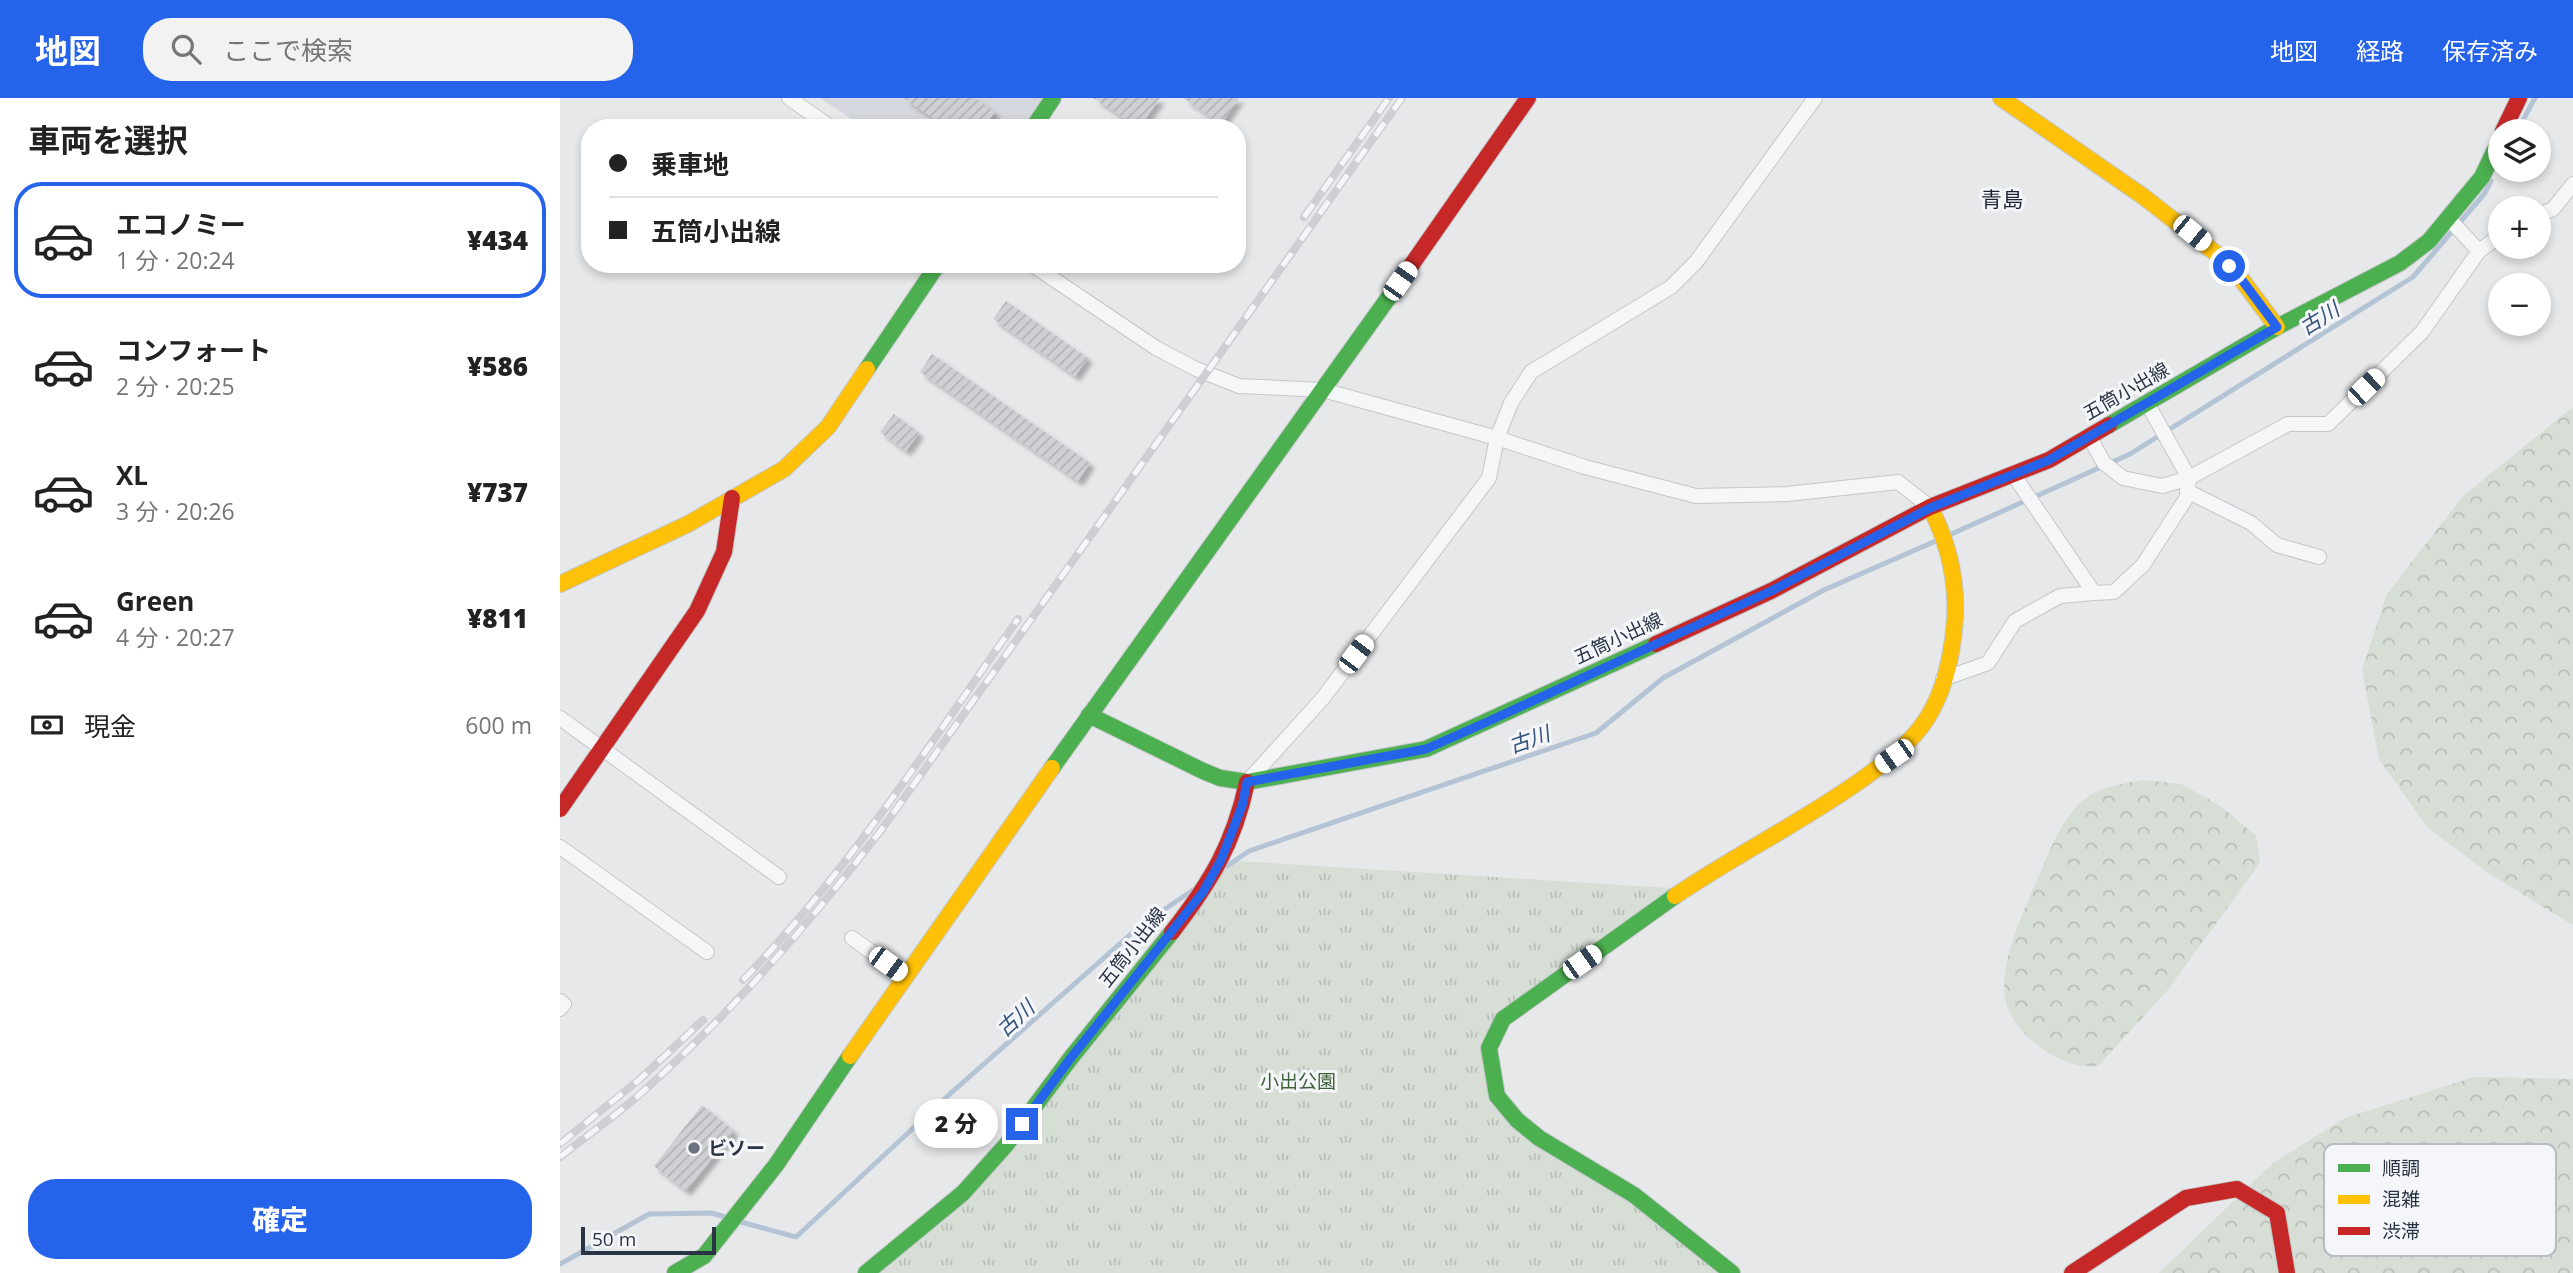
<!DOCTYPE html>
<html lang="ja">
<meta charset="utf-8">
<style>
:root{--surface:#fff;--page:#f2f2f2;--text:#222;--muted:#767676;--line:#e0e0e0;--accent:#2563eb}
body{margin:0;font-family:"Open Sans","Noto Sans JP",sans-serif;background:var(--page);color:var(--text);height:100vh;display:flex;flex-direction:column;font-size:26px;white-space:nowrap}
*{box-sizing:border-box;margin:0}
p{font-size:23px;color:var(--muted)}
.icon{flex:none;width:38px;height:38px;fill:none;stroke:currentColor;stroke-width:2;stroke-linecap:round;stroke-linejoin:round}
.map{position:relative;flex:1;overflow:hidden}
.sheet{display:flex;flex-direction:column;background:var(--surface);width:560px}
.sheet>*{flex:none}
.guide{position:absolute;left:21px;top:21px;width:665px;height:154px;border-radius:28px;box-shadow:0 4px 10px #0003;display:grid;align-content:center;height:154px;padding:0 28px;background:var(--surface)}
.fabs{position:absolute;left:1928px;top:21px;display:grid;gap:14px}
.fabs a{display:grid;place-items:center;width:63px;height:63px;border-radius:50%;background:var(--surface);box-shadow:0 4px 10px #0003;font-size:35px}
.scale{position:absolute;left:21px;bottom:18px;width:135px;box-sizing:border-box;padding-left:7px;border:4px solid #2b3445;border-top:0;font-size:19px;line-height:24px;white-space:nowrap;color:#2b3445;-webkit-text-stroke:5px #f4f6f9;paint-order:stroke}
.end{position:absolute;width:32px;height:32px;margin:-16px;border:9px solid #2563eb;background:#fff;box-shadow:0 0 0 4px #fff}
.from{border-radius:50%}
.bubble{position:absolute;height:49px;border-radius:24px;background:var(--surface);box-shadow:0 4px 10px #0003;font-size:23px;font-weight:800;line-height:49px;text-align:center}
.car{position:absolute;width:21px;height:42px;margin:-21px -10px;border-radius:9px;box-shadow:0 0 5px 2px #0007;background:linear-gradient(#fff 24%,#345 0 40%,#fff 0 76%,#345 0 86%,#fff 0)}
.guide b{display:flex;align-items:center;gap:24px;height:66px;font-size:26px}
.guide b+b{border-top:2px solid var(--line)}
.guide i{width:18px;height:18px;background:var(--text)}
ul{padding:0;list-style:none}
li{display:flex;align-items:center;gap:21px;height:116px;margin:0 14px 10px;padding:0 14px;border:4px solid transparent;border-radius:28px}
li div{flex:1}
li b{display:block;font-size:26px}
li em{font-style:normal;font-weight:800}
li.active{border-color:var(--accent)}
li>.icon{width:63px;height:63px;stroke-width:1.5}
h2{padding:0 28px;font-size:32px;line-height:84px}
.pay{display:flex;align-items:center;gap:18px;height:77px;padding:0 28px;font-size:26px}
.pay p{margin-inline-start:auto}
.primary-button{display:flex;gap:14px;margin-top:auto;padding:14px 28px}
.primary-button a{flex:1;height:80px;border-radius:28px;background:var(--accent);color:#fff;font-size:28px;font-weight:800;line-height:80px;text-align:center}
header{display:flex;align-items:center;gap:42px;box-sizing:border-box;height:98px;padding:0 35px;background:var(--accent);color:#fff}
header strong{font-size:33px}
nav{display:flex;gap:38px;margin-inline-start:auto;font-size:24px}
.search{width:490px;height:63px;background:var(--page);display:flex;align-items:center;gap:18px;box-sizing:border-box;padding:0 24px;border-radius:28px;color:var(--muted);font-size:26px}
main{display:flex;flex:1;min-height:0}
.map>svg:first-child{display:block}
.built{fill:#d4d7dd}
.grass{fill:url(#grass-tufts)}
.forest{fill:url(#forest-crowns)}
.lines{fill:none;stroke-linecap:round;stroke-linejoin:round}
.stream{stroke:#b4c4d5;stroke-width:5}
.building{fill:url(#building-hatch);filter:url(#shadow)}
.street-casing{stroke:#c4c6c8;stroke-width:16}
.fast-casing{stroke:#c4c6c8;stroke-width:18}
.slow-casing{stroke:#c4c6c8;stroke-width:18}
.jam-casing{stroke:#c4c6c8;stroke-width:18}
.street{stroke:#f5f6f7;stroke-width:14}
.fast{stroke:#4caf50;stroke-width:16}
.slow{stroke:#ffc107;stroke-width:16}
.jam{stroke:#c62828;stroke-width:16}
.rail-casing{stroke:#cecfd2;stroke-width:8}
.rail{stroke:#f4f6f9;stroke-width:5;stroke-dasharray:16;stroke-linecap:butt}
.route{stroke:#2563eb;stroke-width:9}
.poi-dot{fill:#6c737f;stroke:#f4f6f9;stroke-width:2.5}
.labels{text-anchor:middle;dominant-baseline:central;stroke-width:6;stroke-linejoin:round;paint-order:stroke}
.street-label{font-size:19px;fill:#2b3445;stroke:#f4f6f9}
.park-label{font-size:19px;fill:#3f6138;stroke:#f4f6f9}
.poi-label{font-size:19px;font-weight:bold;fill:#2b3445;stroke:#f4f6f9;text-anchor:start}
.neighbourhood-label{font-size:21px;fill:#1d2536;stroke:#f4f6f9}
.water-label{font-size:21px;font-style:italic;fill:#34527a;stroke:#f4f6f9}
.key{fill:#f4f6f9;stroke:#b8bcc3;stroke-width:2}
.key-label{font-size:19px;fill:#2b3445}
</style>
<header>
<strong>地図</strong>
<div class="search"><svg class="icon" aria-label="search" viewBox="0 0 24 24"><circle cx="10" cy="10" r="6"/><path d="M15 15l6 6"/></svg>ここで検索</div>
<nav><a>地図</a><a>経路</a><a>保存済み</a></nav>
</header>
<main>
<section class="sheet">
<h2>車両を選択</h2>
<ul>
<li class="active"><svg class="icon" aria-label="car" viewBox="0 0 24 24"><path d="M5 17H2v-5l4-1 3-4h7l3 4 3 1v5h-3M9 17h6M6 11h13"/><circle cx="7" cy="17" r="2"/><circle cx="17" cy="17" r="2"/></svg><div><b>エコノミー</b><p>1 分 · 20:24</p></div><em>¥434</em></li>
<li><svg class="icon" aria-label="car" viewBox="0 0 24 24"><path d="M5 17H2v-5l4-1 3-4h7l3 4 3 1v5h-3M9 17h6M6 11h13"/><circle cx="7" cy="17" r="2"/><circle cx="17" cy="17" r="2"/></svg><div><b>コンフォート</b><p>2 分 · 20:25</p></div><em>¥586</em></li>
<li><svg class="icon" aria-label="car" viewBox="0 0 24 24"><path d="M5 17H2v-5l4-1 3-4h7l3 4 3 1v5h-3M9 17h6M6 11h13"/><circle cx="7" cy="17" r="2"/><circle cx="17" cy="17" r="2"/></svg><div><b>XL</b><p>3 分 · 20:26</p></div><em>¥737</em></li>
<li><svg class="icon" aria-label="car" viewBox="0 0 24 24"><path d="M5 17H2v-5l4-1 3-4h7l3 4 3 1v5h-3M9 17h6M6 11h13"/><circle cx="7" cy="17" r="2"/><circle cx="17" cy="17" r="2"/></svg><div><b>Green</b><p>4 分 · 20:27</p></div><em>¥811</em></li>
</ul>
<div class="pay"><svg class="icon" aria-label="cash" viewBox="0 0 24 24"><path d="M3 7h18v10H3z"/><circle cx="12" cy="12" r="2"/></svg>現金<p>600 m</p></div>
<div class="primary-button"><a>確定</a></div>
</section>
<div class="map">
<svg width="2013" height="1175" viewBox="0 0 2013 1175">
<defs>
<pattern id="grass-tufts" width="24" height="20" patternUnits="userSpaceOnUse" patternTransform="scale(1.75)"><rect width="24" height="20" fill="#d6ded6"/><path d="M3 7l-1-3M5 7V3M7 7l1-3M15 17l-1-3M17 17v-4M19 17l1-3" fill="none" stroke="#b8bfb9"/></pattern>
<pattern id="forest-crowns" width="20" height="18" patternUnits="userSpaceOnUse" patternTransform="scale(1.75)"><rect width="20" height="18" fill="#d6ded6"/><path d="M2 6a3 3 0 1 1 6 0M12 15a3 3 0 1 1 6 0" fill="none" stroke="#b8bfb9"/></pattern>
<pattern id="building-hatch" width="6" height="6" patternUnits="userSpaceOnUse" patternTransform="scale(1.75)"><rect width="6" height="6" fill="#ced0d3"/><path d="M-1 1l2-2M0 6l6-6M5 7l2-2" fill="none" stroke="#b1b3b6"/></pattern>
<filter id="shadow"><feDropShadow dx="5" dy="5" stdDeviation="2" flood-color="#0004"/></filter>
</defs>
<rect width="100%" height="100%" fill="#e6e8ea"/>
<!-- built -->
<path class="built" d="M 260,0 L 488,0 L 469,30 L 305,30 Z"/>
<!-- grass -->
<path class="grass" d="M 661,762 L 1126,791 L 943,921 L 929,950 L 937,998 L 1172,1175 L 306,1175 L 403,1095 Z"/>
<!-- forest -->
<path class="forest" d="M 2013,309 L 2013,827 L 1931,777 L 1867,729 L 1819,661 L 1802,572 L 1827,496 L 1903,398 Z
M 1583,682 L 1621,686 L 1661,708 L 1696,738 L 1700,765 L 1607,893 L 1538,968 C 1516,970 1497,962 1479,948 C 1468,939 1458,931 1451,917 C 1430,880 1463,815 1478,780 C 1490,752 1504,713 1532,696 C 1547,688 1566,685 1583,682 Z
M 1914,979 L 2013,981 L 2013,1175 L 1599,1175 L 1713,1065 L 1785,1020 Z"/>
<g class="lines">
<!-- stream -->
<path class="stream" d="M 1957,33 L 1975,0
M 1387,438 L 1570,356 L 1853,179 L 1925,95 L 1931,83
M 667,768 L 689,753 L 1036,635 L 1103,580 L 1264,492 L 1378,442
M 177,1123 L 236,1139 L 391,995 L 580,828 L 636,790
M 0,1166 L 89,1116 L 152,1115 L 168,1120"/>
</g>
<!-- building -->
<path class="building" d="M 344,0 L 415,0 L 435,14 L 424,30 L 387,30 Z
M 533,0 L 600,0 L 579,30 Z
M 623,0 L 679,0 L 661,26 Z
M 446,203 L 528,260 L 515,278 L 433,221 Z
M 372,256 L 530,365 L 518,383 L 360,274 Z
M 334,316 L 359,335 L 346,353 L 320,334 Z
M 142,1007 L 174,1033 L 126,1093 L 94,1068 Z"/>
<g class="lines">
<defs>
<path id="street" d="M 229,0 L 272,30
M 1979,117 L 1993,111 L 2013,86
M 1888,120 L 1919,153
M 471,166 L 596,250 L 636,271 L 679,288 L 763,292 L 937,340 L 1025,369 L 1136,398 L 1227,396 L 1338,384 L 1370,409
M 1529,338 L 1544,365 L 1563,380 L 1602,388 L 1629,380 L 1728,326 L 1768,326 L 1862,234 L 1919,153 L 1941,137
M 1627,393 L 1691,425 L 1717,447 L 1759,459
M 1534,495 L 1554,494 L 1583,467 L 1627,399 L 1629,380 L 1587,305
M 1383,581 L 1428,565 L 1455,523 L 1500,498 L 1534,495 L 1453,376
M 0,620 L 219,779
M 687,684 L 763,600 L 929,380 L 937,340 L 951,305 L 971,274 L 1111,189 L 1136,164 L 1255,0
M 0,749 L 147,854
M 292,840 L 345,878
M 0,903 L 4,906 L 0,911"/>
<path id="fast" d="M 473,30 L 493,0
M 307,271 L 378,166
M 1549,327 L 1717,229 L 1840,165 L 1869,143 L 1922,79 L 1941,39
M 529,617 L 643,673 L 660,680 L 687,684 L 866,651 L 1096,546
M 492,670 L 834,192
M 1115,798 L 943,921 L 929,950 L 937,998 L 957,1022 L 979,1040 L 1074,1097 L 1172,1175
M 115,1175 L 144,1158 L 216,1067 L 290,958
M 306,1175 L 403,1095 L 446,1047 L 510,961 L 612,834"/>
<path id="slow" d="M 1441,0 L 1584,99 L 1658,157 L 1679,178 L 1717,229
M 0,486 L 128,426 L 224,371 L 268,329 L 307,271
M 1115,798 C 1177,756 1244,723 1304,680 C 1327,663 1350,646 1366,622 C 1383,596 1391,562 1394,532 C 1399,488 1390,448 1370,409
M 290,958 L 492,670"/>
<path id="jam" d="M 1943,33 L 1959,0
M 834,192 L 968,0
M 1096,546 L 1211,493 L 1370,409 L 1489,362 L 1549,327
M 0,711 L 137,513 L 164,454 L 172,400
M 612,834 C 650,785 674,746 687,684
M 1512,1175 L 1626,1100 L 1677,1091 L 1717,1115 L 1727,1175"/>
</defs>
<!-- street casing -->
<use href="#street" class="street-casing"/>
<!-- fast casing -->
<use href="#fast" class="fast-casing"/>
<!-- slow casing -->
<use href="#slow" class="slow-casing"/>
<!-- jam casing -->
<use href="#jam" class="jam-casing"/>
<!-- street -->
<use href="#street" class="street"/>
<!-- fast -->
<use href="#fast" class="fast"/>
<!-- slow -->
<use href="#slow" class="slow"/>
<!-- jam -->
<use href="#jam" class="jam"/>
<defs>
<path id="rail" d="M 744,119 L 829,0
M 183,882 C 288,774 371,644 458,521
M 0,1046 L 80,981 L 143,922
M 0,1059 C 29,1036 61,1014 88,989 C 176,910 250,825 322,731 L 842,0"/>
</defs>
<!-- rail casing -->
<use href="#rail" class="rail-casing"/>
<!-- rail -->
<use href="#rail" class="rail"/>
</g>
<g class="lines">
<!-- route -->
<path class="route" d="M 462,1026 L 510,961 L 643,794 L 661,762 L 682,708 L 687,684 L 866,651 L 927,624 L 1211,493 L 1370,410 L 1489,362 L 1717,229 L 1679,178 L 1669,168"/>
</g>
<!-- markers -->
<circle class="poi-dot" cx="134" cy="1050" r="7"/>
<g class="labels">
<!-- street labels -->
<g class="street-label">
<text transform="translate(1566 293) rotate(-30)">五筒小出線</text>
<text transform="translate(1058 540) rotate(-25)">五筒小出線</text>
<text transform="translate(572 849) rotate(-52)">五筒小出線</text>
</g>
<!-- park labels -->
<g class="park-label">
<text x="738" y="983">小出公園</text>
</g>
<!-- poi labels -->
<g class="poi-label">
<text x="148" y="1050">ビソー</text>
</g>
<!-- neighbourhood labels -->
<g class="neighbourhood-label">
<text x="1442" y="101">青島</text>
</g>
<!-- water labels -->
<g class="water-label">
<text transform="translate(1759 220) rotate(-32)">古川</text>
<text transform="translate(969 641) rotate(-19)">古川</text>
<text transform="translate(455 920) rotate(-42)">古川</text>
</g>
</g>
<!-- legend -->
<rect x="1764" y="1046" width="232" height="112" rx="10" class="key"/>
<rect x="1778" y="1066" width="32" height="8" fill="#4caf50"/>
<rect x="1778" y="1097" width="32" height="9" fill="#ffc107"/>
<rect x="1778" y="1129" width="32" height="8" fill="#c62828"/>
<g class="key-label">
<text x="1822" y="1077">順調</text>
<text x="1822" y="1108">混雑</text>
<text x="1822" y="1140">渋滞</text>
</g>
</svg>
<div class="fabs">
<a><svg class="icon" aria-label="layers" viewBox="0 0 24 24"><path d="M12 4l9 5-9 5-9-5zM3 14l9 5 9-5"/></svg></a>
<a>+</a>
<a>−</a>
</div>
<div class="scale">50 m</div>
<i class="end from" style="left:1669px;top:168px"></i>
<i class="end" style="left:462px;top:1026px"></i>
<div class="bubble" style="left:354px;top:1001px;width:84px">2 分</div>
<i class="car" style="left:1632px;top:135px;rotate:129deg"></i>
<i class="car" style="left:840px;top:183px;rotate:35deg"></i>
<i class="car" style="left:1806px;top:289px;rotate:46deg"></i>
<i class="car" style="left:796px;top:556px;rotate:37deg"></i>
<i class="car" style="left:1334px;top:658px;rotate:235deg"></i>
<i class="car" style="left:1022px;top:864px;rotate:55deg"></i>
<i class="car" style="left:328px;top:866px;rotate:126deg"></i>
<div class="guide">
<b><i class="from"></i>乗車地</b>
<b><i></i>五筒小出線</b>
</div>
</div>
</main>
